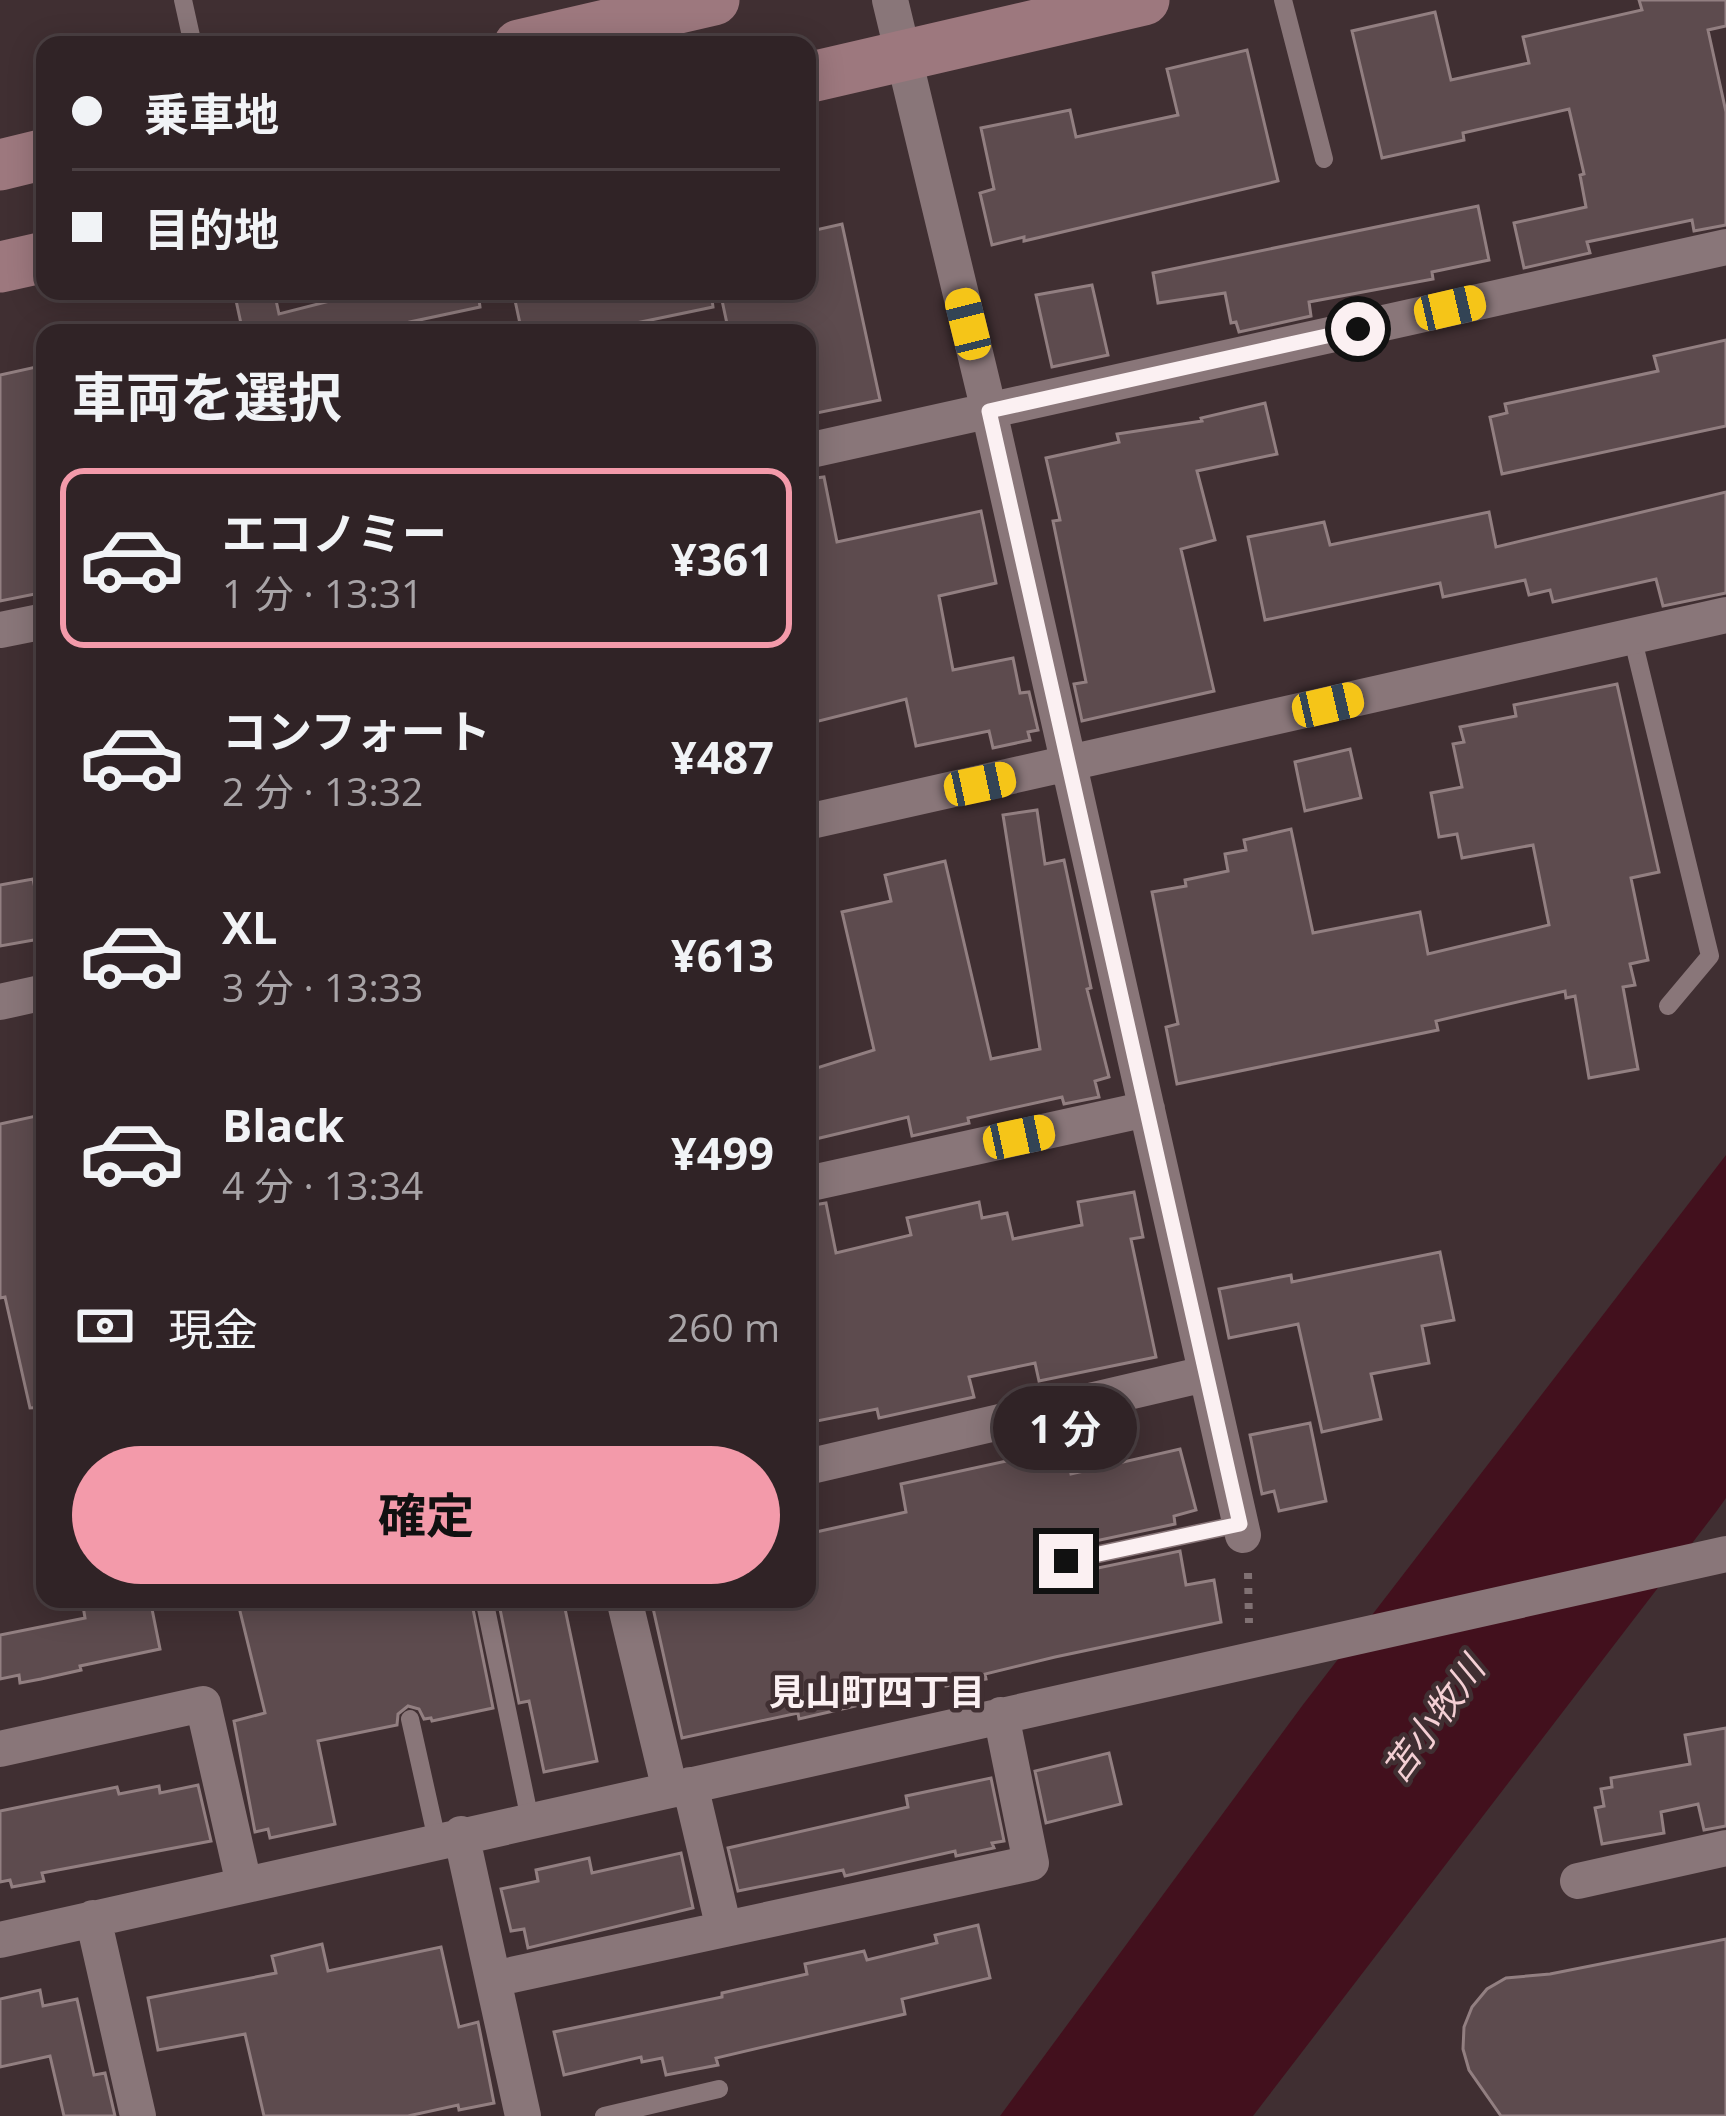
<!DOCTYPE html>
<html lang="ja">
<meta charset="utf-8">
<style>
:root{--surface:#302326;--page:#382b2e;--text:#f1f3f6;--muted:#a8a4a7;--line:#4b4043;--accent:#f39aaa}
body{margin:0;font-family:"Open Sans","Noto Sans JP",sans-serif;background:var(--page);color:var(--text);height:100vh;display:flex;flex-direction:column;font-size:45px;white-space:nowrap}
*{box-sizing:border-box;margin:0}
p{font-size:39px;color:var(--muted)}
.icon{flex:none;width:66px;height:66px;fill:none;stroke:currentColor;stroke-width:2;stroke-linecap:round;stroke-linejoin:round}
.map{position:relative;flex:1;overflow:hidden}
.drawer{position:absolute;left:36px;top:324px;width:780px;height:1284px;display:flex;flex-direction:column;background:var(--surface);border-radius:24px;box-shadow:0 6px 30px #0003,0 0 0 3px var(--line)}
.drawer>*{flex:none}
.guide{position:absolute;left:36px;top:36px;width:780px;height:264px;border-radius:24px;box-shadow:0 6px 30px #0003,0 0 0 3px var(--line);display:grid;align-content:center;height:264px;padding:0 36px;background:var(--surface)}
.end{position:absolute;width:54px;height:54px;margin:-27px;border:15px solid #fbf0f2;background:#111;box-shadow:0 0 0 6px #111}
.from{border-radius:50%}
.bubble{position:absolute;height:84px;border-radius:42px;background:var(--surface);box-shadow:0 6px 30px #0003,0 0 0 3px var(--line);font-size:39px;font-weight:700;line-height:84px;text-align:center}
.car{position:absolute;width:36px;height:72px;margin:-36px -18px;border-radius:15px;box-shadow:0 0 9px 3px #0007;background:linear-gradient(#f5c518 24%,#345 0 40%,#f5c518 0 76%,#345 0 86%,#f5c518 0)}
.guide b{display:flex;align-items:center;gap:42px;height:114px;font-size:45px}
.guide b+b{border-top:3px solid var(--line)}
.guide i{width:30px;height:30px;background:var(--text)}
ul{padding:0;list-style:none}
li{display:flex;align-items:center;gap:36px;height:180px;margin:0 24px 18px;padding:0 12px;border:6px solid transparent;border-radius:24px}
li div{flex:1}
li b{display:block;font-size:45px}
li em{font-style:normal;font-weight:700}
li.selected{border-color:var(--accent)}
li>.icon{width:108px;height:108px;stroke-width:1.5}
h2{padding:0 36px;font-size:54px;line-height:144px}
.pay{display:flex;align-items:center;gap:30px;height:132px;padding:0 36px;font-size:45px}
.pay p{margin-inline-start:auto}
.cta{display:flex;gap:24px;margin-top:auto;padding:24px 36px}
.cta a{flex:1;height:138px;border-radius:72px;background:var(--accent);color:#111;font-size:48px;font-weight:700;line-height:138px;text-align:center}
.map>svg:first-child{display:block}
.water{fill:#42101d}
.building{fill:#5d4b4e;stroke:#927f81;stroke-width:3}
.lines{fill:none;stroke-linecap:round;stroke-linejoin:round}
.path{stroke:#807173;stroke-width:8;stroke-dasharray:6 9;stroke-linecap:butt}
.lane{stroke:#897679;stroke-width:18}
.street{stroke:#897679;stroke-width:36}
.secondary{stroke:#9d787e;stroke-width:51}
.route{stroke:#fbf0f2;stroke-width:15}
.labels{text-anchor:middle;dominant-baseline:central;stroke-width:9;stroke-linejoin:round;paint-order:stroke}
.neighbourhood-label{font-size:36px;font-weight:bold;fill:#fbf0f2;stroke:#402f32}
.water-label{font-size:36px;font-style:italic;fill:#f4cfd4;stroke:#402f32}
</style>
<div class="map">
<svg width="1726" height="2116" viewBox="0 0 1726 2116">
<rect width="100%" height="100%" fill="#402f32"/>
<!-- water -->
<path class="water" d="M 1726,1155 L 1726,1498 L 1716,1512 L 1253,2116 L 1000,2116 L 1302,1706 Z"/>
<!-- building -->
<path class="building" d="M 1639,0 L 1726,0 L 1726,26 L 1708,30 L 1726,112 L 1726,225 L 1694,231 L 1692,220 L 1587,242 L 1590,253 L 1524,268 L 1514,223 L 1586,207 L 1580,175 L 1584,174 L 1569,109 L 1463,133 L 1464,140 L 1382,158 L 1352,31 L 1435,12 L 1451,80 L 1529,63 L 1523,37 L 1642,10 Z
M 1247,50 L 1278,181 L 1024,241 L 1024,237 L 992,245 L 980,193 L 994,189 L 981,128 L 1070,110 L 1076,137 L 1178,115 L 1167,69 Z
M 1478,206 L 1489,260 L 1432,272 L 1433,279 L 1309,302 L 1311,316 L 1239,332 L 1236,322 L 1231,323 L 1225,293 L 1158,303 L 1153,273 Z
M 842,224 L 880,400 L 807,415 L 807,333 L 729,333 L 720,291 L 807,291 L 807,232 Z
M 1092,285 L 1108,355 L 1052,367 L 1036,295 Z
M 234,291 L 274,291 L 279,314 L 369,291 L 478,291 L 480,307 L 410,322 L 413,333 L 243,333 Z
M 513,291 L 711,291 L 713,307 L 617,327 L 618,333 L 522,333 Z
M 1726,340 L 1726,426 L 1502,474 L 1490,417 L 1507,413 L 1505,404 L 1658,371 L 1654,356 Z
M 45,365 L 45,592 L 0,601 L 0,375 Z
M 1265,403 L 1277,454 L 1197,471 L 1215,540 L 1181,549 L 1214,691 L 1082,721 L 1074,684 L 1086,682 L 1053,521 L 1060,520 L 1046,458 L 1119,442 L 1117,434 L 1202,421 L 1201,418 Z
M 824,477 L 837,542 L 981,511 L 996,583 L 939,596 L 953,670 L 1013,658 L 1020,693 L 1029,692 L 1038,730 L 1028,732 L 1030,740 L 993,748 L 989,731 L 916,746 L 906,699 L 815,722 L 807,691 L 807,479 Z
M 1726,492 L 1726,593 L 1663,606 L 1656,579 L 1553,602 L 1550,590 L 1529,595 L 1525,580 L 1443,597 L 1440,583 L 1265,620 L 1248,537 L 1324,522 L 1330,545 L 1489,512 L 1496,547 Z
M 1617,684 L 1659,872 L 1631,878 L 1648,960 L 1630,964 L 1635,985 L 1623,987 L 1638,1069 L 1589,1078 L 1575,996 L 1566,998 L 1565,991 L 1436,1021 L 1438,1030 L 1177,1084 L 1166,1027 L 1178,1024 L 1152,892 L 1186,886 L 1185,880 L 1228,871 L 1225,854 L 1246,850 L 1244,840 L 1291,829 L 1313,933 L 1420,912 L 1428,954 L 1549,925 L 1533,845 L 1462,858 L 1457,834 L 1439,837 L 1431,793 L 1462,787 L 1453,744 L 1464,742 L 1460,727 L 1516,716 L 1514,705 Z
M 1350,749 L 1361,798 L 1305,811 L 1295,762 Z
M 1037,810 L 1045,864 L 1064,860 L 1091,988 L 1087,989 L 1109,1077 L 1095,1081 L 1099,1097 L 1064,1104 L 1062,1097 L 968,1118 L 969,1123 L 912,1136 L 908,1117 L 807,1141 L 807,1071 L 874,1050 L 842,912 L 891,901 L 885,875 L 945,861 L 991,1059 L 1040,1049 L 1003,815 Z
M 33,879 L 45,938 L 0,946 L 0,885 Z
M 45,1114 L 45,1407 L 30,1408 L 5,1297 L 0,1298 L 0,1124 Z
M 1134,1192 L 1143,1237 L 1131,1239 L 1156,1357 L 1039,1381 L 1035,1363 L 969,1377 L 974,1397 L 879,1418 L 877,1409 L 807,1423 L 807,1206 L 826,1203 L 836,1253 L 911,1235 L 907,1218 L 979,1202 L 982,1218 L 1007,1213 L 1013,1239 L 1082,1225 L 1078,1202 Z
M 1440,1252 L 1454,1320 L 1422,1326 L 1429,1363 L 1371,1374 L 1381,1419 L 1322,1432 L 1298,1324 L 1229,1338 L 1219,1289 L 1291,1275 L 1292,1282 Z
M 1310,1423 L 1326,1501 L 1279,1511 L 1274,1491 L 1262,1494 L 1250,1435 Z
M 1066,1448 L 1071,1474 L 1180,1449 L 1196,1510 L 1174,1516 L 1175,1524 L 1062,1548 L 1054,1556 L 1055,1569 L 1069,1574 L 1180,1551 L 1186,1585 L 1214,1580 L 1221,1622 L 1055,1657 L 985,1674 L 986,1679 L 946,1686 L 945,1678 L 854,1698 L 855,1706 L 799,1719 L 798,1713 L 682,1738 L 651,1599 L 807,1599 L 807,1534 L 906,1512 L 901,1484 Z
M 117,1599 L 150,1599 L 160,1649 L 80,1666 L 81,1670 L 41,1679 L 20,1683 L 19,1675 L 0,1679 L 0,1635 L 85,1618 L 83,1606 Z
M 237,1599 L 471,1599 L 493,1708 L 432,1721 L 431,1718 L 424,1719 L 419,1709 L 408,1706 L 398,1714 L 397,1725 L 318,1741 L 335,1824 L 270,1838 L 268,1829 L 255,1832 L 234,1721 L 265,1713 Z
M 498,1599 L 520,1599 L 523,1609 L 563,1599 L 597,1761 L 544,1772 L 529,1701 L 519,1703 Z
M 1726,1728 L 1726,1826 L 1704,1830 L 1698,1804 L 1661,1812 L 1664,1833 L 1602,1844 L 1595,1808 L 1604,1806 L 1601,1789 L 1612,1787 L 1611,1778 L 1690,1764 L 1685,1735 Z
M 1109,1753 L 1121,1804 L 1046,1823 L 1035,1771 Z
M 991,1778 L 1004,1841 L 992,1843 L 994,1848 L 956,1856 L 955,1851 L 845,1876 L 843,1870 L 738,1891 L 728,1848 L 908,1807 L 906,1796 Z
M 198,1785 L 211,1841 L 42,1873 L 44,1881 L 12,1887 L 10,1880 L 0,1882 L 0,1811 L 117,1787 L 119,1794 L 159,1786 L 160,1793 Z
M 681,1853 L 693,1908 L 528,1948 L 524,1929 L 511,1931 L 501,1889 L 538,1881 L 536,1870 L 589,1858 L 592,1873 Z
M 978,1925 L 990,1978 L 902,1999 L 905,2014 L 716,2058 L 718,2065 L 666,2075 L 662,2058 L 642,2062 L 641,2057 L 564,2075 L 554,2032 L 722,1997 L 722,1993 L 807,1974 L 805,1964 L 864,1951 L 867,1960 L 937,1943 L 935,1935 Z
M 1726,1939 L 1726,2116 L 1501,2116 L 1469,2070 L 1463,2049 L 1464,2027 L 1472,2007 L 1487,1989 L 1506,1978 L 1550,1974 Z
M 322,1944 L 328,1971 L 441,1947 L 459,2027 L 478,2022 L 494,2103 L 459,2110 L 458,2105 L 408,2116 L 264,2116 L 245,2034 L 158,2050 L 148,1998 L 276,1973 L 272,1956 Z
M 40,1990 L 43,2006 L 77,1999 L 94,2075 L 105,2073 L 115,2116 L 64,2116 L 50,2056 L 0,2067 L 0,1999 Z"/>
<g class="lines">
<!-- path -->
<path class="path" d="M 1248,1573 L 1249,1623"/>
<!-- lane -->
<path class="lane" d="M 183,0 L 193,45
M 1283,0 L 1324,159
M 1632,636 L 1710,956 L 1668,1006
M 1066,1561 L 1240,1524
M 484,1599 L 530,1820
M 410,1719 L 437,1840
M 604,2116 L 719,2089"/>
<!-- street -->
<path class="street" d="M 890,0 L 989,411 L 1243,1535
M 807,451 L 1726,247
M 0,630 L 45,621
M 807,822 L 1726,615
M 0,1002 L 45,992
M 807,1184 L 1147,1109
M 807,1467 L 1205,1374
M 624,1599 L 670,1790
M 0,1749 L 203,1704 L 244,1884
M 690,1785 L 724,1929
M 461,1834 L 523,2116
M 1578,1881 L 1726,1848
M 93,1918 L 138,2116
M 0,1940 L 1726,1554
M 493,1979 L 1031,1863 L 1001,1715"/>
<!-- secondary -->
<path class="secondary" d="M 519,45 L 714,0
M 807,78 L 1144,0
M 0,165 L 45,154
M 0,267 L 45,257"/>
</g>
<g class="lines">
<!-- route -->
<path class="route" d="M 1066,1561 L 1240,1524 L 989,411 L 1358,329"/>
</g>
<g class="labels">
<!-- neighbourhood labels -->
<g class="neighbourhood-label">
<text x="877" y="1691">見山町四丁目</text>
</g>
<!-- water labels -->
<g class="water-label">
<text transform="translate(1433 1719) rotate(-54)">苫小牧川</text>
</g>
</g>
</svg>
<i class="end from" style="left:1358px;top:329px"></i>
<i class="end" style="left:1066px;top:1561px"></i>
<div class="bubble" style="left:993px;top:1386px;width:144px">1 分</div>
<i class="car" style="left:1450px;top:308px;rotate:77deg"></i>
<i class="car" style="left:968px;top:324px;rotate:346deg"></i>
<i class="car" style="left:1328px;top:705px;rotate:77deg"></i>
<i class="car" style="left:980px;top:784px;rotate:78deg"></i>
<i class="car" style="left:1019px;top:1137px;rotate:78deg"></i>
<div class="guide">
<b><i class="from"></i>乗車地</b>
<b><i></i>目的地</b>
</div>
<section class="drawer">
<h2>車両を選択</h2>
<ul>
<li class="selected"><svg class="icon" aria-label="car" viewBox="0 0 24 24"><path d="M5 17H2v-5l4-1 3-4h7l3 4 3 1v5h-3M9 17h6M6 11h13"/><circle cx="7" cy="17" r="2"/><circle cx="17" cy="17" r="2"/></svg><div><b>エコノミー</b><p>1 分 · 13:31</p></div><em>¥361</em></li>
<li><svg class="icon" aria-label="car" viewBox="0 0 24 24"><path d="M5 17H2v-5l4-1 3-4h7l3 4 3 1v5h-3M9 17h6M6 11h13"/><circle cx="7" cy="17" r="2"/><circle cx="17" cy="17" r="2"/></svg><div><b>コンフォート</b><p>2 分 · 13:32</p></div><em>¥487</em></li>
<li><svg class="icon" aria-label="car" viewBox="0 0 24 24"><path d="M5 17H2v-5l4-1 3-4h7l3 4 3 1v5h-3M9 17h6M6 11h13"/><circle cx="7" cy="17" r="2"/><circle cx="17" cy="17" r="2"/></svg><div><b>XL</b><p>3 分 · 13:33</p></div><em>¥613</em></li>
<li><svg class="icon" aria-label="car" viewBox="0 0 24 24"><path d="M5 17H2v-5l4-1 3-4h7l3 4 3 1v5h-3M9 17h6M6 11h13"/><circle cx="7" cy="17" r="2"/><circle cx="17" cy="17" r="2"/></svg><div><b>Black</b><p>4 分 · 13:34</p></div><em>¥499</em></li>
</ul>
<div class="pay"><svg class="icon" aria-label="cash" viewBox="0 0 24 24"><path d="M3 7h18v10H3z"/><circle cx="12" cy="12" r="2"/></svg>現金<p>260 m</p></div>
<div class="cta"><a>確定</a></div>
</section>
</div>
